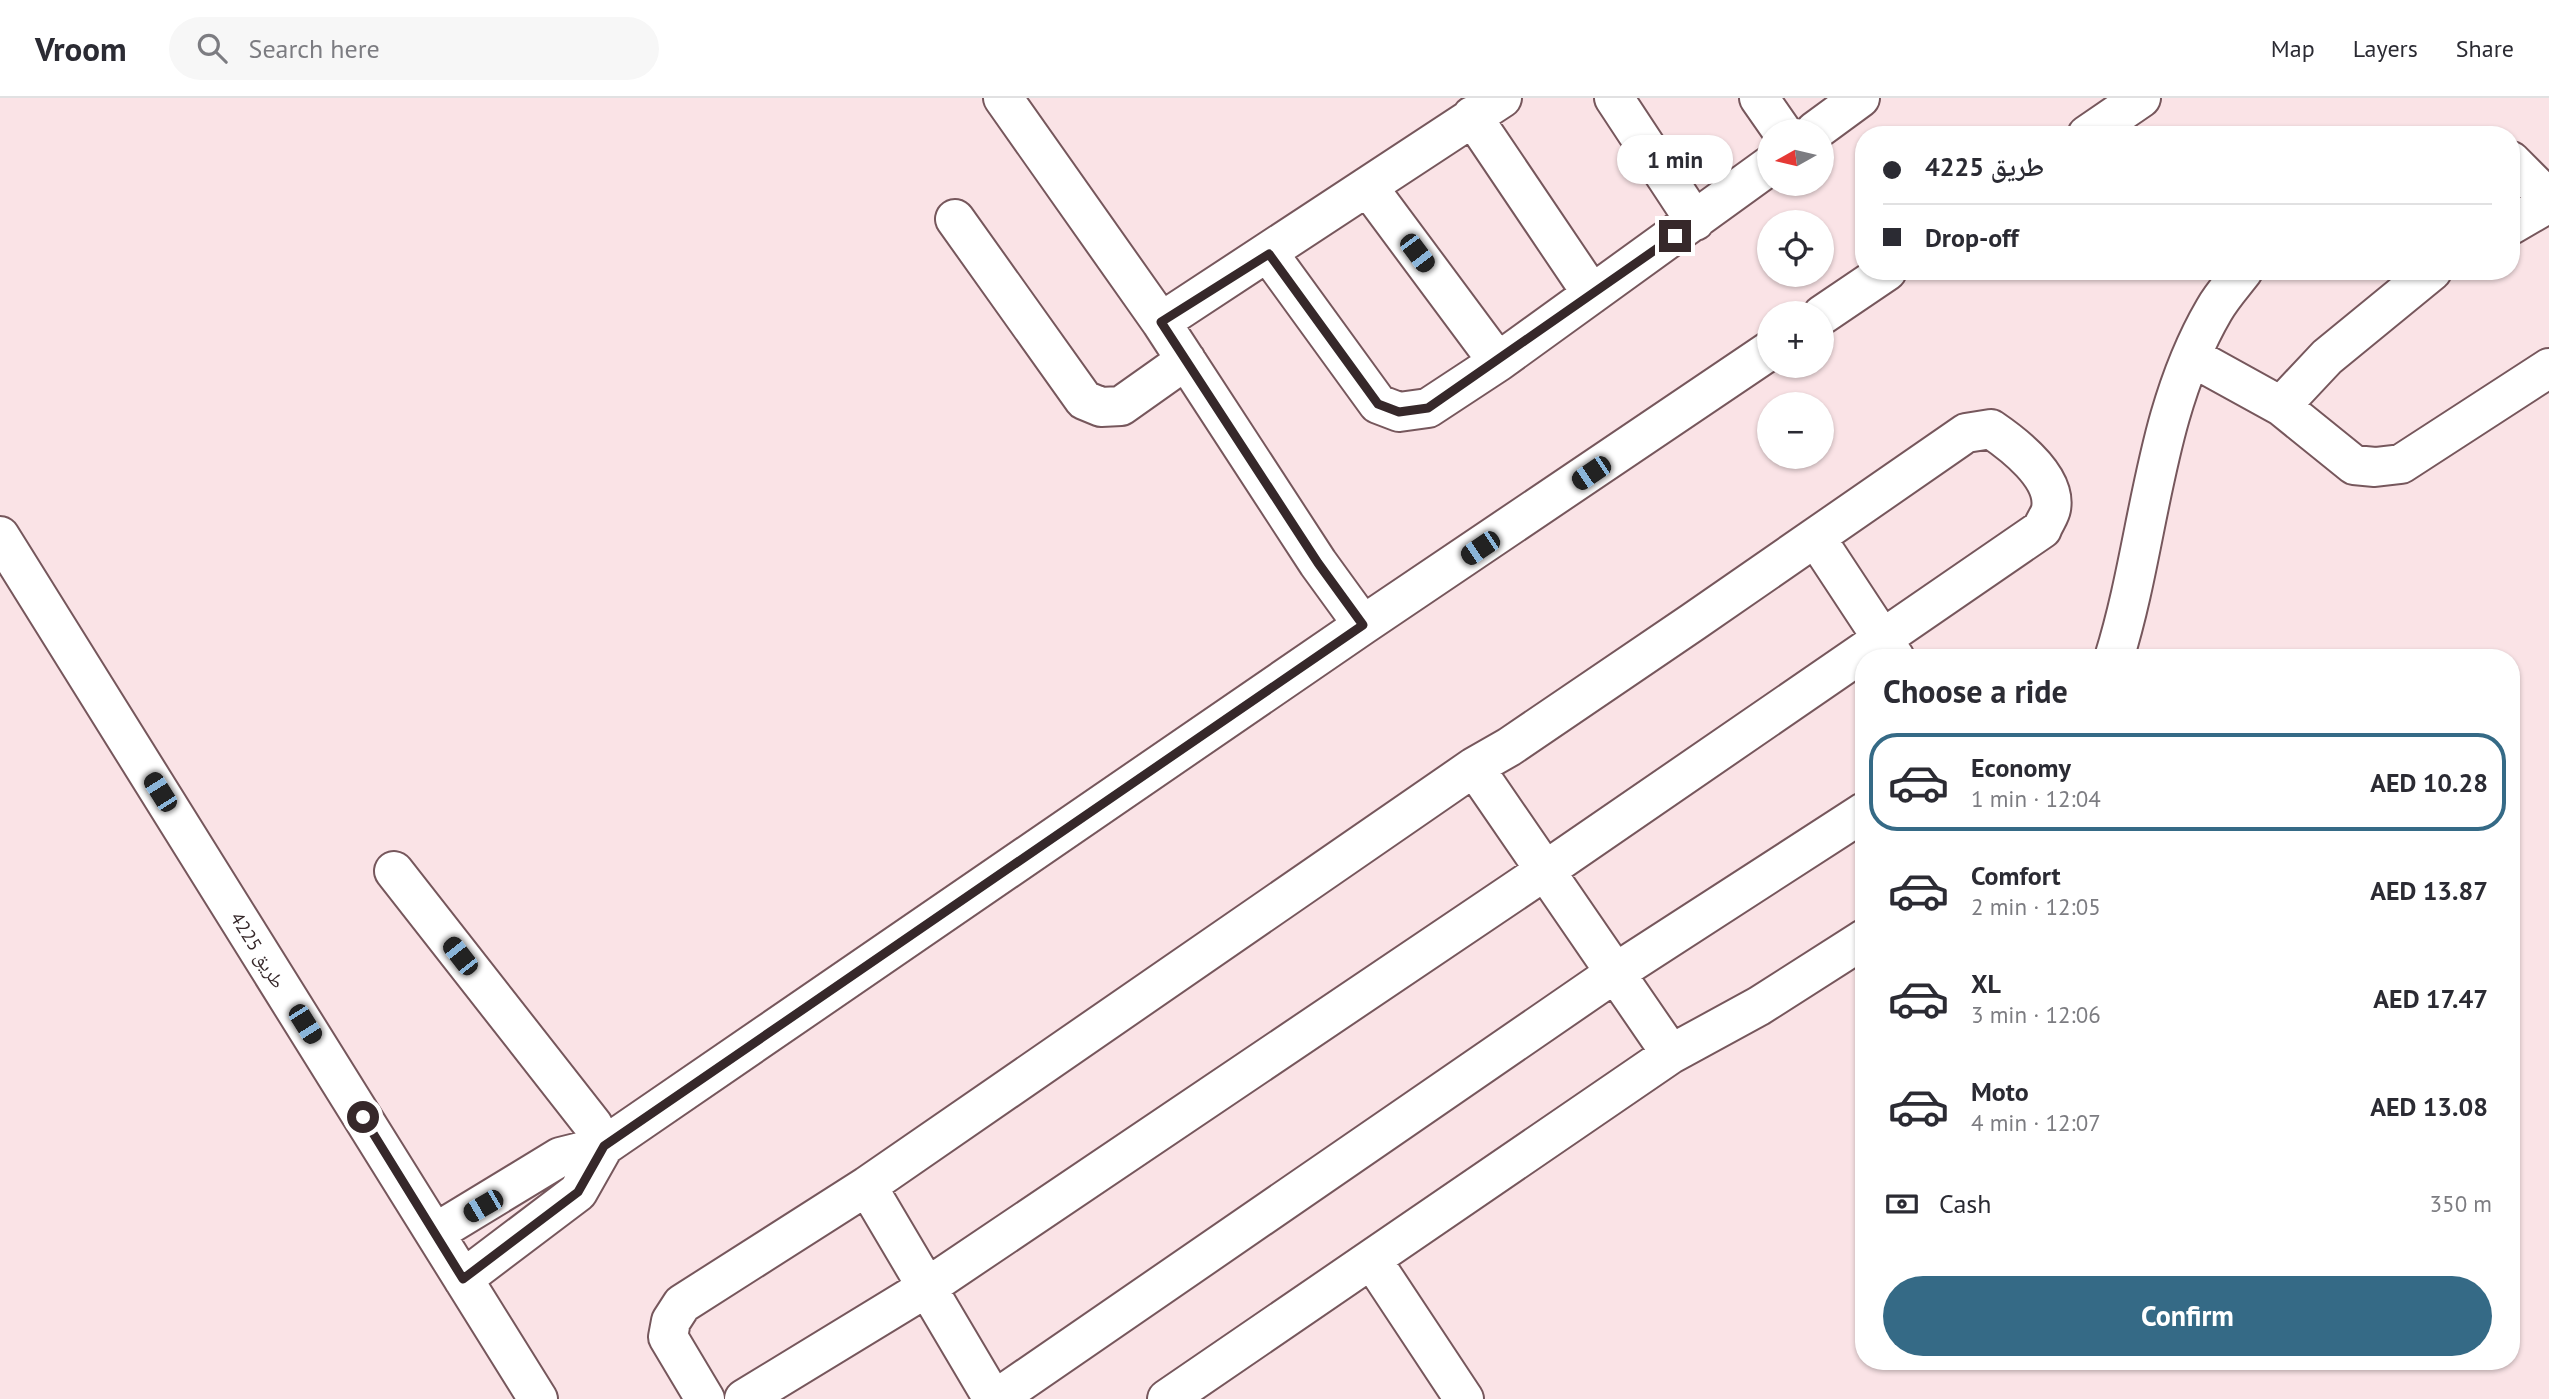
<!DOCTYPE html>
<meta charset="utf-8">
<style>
:root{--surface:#fff;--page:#f7f7f7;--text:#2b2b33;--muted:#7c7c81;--line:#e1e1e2;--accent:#356a86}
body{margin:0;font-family:"PT Sans","Noto Naskh Arabic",sans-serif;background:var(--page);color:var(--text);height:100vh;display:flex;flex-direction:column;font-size:26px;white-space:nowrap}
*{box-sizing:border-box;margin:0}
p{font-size:23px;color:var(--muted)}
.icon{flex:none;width:38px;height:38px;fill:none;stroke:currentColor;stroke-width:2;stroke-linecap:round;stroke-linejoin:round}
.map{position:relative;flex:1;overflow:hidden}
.sheet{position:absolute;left:1855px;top:551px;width:665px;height:721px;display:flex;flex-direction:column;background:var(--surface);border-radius:28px;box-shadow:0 2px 5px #0004}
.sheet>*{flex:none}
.guide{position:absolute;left:1855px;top:28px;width:665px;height:154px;border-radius:28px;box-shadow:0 2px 5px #0004;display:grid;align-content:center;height:154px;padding:0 28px;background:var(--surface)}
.needle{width:46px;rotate:262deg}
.tools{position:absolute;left:1757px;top:21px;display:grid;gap:14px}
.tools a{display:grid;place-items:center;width:77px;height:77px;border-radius:50%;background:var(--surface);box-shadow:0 2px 5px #0004;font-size:35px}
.end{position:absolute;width:32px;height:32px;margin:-16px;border:9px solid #36282a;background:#fff;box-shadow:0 0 0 4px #fff}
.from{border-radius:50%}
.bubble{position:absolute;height:49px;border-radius:24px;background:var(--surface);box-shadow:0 2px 5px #0004;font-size:23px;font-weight:700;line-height:49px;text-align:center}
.car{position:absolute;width:21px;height:42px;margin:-21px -10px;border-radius:9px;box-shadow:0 0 5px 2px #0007;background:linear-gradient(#222 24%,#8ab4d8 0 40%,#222 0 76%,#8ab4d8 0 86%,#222 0)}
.guide b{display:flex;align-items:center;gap:24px;height:66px;font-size:26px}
.guide b+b{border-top:2px solid var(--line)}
.guide i{width:18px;height:18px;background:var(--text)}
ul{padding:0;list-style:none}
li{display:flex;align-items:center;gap:21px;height:98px;margin:0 14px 10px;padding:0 14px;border:4px solid transparent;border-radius:28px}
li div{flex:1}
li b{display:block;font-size:26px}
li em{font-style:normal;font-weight:700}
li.selected{border-color:var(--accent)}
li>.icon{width:63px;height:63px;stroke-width:1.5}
h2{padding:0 28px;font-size:32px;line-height:84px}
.pay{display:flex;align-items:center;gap:18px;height:77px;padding:0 28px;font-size:26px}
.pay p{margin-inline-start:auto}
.button{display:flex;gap:14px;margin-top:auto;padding:14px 28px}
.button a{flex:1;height:80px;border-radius:42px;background:var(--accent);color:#fff;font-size:28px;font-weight:700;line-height:80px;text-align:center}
header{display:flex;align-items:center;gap:42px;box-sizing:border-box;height:98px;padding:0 35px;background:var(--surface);border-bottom:2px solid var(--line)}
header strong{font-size:33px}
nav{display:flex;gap:38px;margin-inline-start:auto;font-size:24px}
.search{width:490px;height:63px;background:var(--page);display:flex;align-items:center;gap:18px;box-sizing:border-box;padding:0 24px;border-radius:38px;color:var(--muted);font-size:26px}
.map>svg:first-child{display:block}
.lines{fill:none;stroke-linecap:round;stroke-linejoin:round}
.minor-casing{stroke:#76575c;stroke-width:42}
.minor{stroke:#fff;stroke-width:38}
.route{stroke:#36282a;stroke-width:9}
.labels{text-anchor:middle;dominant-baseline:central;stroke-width:7;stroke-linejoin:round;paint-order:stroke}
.street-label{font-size:19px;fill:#36282a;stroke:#fff}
</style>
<header>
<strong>Vroom</strong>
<div class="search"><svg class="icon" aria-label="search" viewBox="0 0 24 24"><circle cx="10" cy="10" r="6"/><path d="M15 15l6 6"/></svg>Search here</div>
<nav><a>Map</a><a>Layers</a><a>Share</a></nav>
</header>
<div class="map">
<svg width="2549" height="1301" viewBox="0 0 2549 1301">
<rect width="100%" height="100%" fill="#fae3e6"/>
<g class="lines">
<defs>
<path id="minor" d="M 1003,0 L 1161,224 L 1318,465 L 1363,527
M 1614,0 L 1695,123
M 1759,0 L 1782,33
M 1472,18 L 1592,196
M 1815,33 L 1860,0
M 2087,37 L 2141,0
M 2511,63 L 2549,101
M 1368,89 L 1498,264
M 955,121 L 1084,302 L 1101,309 L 1121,308 L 1186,262
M 2511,127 L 2549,105
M 1269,156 L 1378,306 L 1399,314 L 1428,310 L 1498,264 L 1769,68
M 1822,217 L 1887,173
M 1161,224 L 1502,0
M 2192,259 L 2281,308 L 2354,367 L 2375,369 L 2401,366 L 2549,270
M 2281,308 L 2327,259 L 2432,173
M 0,438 L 538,1301
M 1816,440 L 1895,560
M 2114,560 C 2150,445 2152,318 2214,212 C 2222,198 2233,186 2243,173
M 394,773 L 593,1027 L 604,1048 L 1363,527 L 1769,253
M 867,1088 L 993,1301
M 435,1135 L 560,1059 L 604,1048
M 1372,1162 L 1464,1301
M 463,1181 L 578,1094 L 604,1048
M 705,1301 L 668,1239 L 671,1223 L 682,1206 L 867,1088 L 1474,669
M 744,1301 L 926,1190 L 1546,772 L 2042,431 C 2044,425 2050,417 2051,411 C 2057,379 2013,346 1991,331 L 1966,335 L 1693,524 L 1509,649 L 1474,669 L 1671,956
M 996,1301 L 1615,875 L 1864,714
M 1167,1301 L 1671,956 L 1759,908 L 1864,841"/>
</defs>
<!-- minor casing -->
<use href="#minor" class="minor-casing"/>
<!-- minor -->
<use href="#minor" class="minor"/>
</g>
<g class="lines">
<!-- route -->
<path class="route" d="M 363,1019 L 463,1181 L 578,1094 L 604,1048 L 1363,527 L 1318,465 L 1161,224 L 1269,156 L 1378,306 L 1399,314 L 1428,310 L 1675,138"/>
</g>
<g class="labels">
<!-- street labels -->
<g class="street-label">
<text transform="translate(258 852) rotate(58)">طريق 4225</text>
</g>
</g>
</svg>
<div class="tools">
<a><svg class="needle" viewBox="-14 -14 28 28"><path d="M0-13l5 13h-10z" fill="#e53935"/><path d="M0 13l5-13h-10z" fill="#7c7c81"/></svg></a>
<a><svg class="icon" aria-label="locate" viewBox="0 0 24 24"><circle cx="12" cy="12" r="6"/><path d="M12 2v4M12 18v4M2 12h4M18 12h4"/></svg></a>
<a>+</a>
<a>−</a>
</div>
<i class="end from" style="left:363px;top:1019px"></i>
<i class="end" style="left:1675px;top:138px"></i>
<div class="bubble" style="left:1617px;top:37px;width:116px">1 min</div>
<i class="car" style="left:1417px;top:155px;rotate:143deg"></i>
<i class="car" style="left:1591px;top:375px;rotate:236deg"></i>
<i class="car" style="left:1480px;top:450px;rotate:236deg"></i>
<i class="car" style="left:160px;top:694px;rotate:328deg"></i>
<i class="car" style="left:460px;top:858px;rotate:322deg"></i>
<i class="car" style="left:305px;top:926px;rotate:148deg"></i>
<i class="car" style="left:483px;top:1108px;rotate:240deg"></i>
<div class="guide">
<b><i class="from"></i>طريق 4225</b>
<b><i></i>Drop-off</b>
</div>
<section class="sheet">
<h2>Choose a ride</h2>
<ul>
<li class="selected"><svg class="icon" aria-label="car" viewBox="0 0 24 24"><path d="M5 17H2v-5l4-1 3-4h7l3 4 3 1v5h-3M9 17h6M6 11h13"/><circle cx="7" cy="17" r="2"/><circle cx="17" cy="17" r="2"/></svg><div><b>Economy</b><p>1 min · 12:04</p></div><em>AED 10.28</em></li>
<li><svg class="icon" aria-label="car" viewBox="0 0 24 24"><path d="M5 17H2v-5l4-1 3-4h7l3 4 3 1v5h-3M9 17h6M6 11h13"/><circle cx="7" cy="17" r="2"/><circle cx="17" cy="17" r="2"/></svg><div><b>Comfort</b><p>2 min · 12:05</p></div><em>AED 13.87</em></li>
<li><svg class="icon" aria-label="car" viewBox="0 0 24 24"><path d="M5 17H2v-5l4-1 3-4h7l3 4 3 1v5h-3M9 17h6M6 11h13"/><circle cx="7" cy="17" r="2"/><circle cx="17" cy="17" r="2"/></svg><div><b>XL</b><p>3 min · 12:06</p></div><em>AED 17.47</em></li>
<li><svg class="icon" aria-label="car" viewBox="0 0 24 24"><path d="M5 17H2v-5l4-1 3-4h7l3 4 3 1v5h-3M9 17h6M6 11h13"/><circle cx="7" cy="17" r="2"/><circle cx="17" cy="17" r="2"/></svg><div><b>Moto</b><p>4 min · 12:07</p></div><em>AED 13.08</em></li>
</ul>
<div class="pay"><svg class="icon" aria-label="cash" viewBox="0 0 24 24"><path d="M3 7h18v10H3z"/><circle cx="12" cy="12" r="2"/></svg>Cash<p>350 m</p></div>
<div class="button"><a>Confirm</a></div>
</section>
</div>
